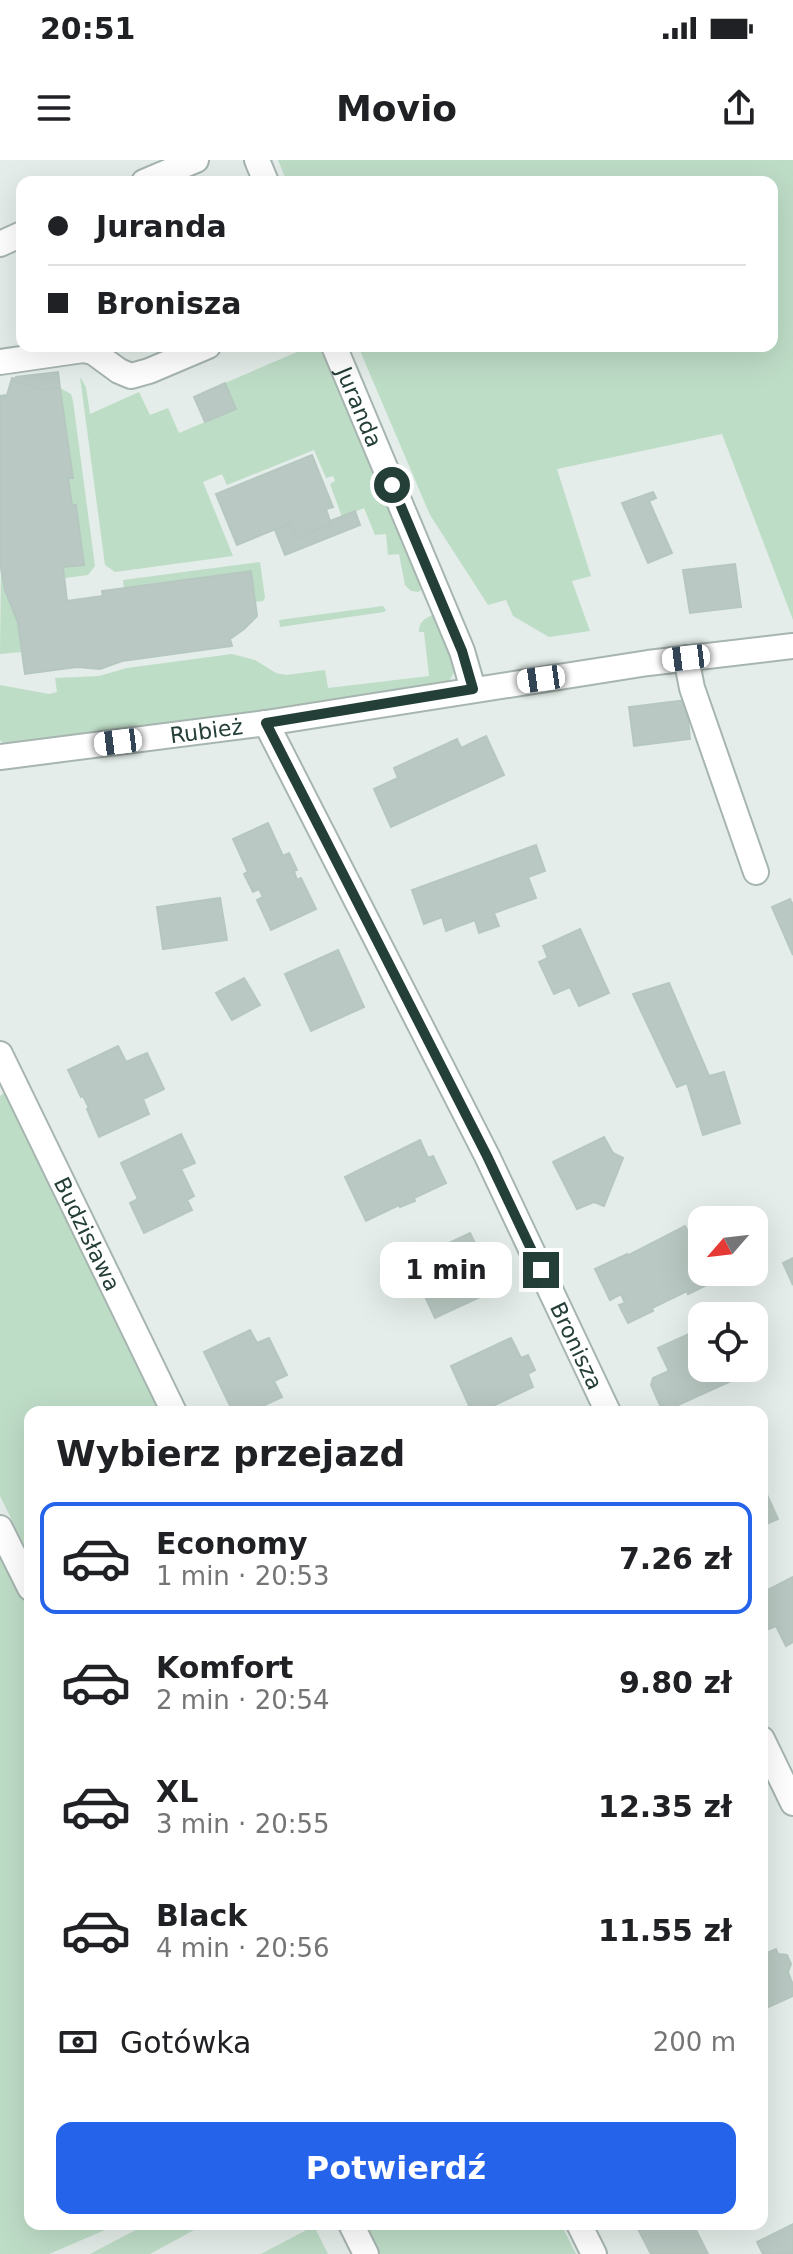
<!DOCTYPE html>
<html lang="pl">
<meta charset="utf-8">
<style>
:root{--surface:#fff;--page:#f2f2f2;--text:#202124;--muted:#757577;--line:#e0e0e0;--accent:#2563eb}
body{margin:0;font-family:"DejaVu Sans",sans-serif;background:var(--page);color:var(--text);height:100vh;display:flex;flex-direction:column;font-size:30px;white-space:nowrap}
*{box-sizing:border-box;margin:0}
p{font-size:26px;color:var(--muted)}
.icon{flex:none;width:44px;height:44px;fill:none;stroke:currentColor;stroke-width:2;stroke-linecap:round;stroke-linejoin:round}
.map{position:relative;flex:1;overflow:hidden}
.sheet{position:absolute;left:24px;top:1246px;width:744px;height:824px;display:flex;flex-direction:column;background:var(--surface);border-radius:16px;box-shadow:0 8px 32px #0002}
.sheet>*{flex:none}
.top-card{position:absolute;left:16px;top:16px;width:762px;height:176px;border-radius:16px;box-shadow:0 8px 32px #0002;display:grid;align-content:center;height:176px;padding:0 32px;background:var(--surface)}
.needle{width:52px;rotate:242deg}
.fabs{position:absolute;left:688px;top:1046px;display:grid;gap:16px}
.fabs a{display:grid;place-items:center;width:80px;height:80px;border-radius:16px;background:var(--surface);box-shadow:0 8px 32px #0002;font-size:40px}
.end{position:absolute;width:36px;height:36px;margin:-18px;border:10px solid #243e38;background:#fff;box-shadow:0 0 0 4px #fff}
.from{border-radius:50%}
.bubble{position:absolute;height:56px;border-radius:16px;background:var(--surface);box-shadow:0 8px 32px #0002;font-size:26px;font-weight:700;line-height:56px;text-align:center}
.car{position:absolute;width:24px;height:48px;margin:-24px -12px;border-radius:10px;box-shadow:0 0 6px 2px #0007;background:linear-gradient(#fff 24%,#345 0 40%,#fff 0 76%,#345 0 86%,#fff 0)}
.top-card b{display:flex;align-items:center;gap:28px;height:76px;font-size:30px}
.top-card b+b{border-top:2px solid var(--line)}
.top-card i{width:20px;height:20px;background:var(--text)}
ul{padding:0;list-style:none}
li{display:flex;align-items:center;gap:24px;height:112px;margin:0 16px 12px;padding:0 16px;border:4px solid transparent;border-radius:16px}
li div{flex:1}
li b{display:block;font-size:30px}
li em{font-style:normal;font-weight:700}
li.on{border-color:var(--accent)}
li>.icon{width:72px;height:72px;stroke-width:1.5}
h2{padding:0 32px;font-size:36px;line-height:96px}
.pay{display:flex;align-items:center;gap:20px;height:88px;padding:0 32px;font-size:30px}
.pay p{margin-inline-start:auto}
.action{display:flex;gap:16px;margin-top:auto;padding:16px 32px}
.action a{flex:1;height:92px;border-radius:16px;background:var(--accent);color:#fff;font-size:32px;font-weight:700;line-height:92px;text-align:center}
.status{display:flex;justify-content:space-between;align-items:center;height:56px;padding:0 40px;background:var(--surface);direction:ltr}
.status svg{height:22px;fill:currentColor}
header{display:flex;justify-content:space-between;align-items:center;height:104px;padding:0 32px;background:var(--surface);font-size:36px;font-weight:700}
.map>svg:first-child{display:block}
.green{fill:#beddc7}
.building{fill:#b9c8c2;stroke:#b6c7c0;stroke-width:2}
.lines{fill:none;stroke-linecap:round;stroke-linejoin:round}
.minor-casing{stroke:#a7b5b0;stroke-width:28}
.minor{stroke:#fff;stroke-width:24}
.route{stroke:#243e38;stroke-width:10}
.labels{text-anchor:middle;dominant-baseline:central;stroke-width:6;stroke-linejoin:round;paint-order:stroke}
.street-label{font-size:22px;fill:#243e38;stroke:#f4f9f7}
</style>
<div class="status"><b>20:51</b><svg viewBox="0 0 49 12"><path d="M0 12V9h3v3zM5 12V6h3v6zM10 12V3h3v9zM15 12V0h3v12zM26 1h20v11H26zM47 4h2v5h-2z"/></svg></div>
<header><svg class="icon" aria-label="menu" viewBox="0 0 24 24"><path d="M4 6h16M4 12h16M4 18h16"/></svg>Movio<svg class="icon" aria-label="share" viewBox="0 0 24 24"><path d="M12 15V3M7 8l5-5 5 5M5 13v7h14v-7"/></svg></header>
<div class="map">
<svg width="793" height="2094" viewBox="0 0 793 2094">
<rect width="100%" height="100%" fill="#e4ede9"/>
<!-- green -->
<path class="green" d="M 278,0 L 793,0 L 793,460 L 722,274 L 557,309 L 591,416 L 572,421 L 590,471 L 549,477 L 513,456 L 506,440 L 488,445 L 430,355 L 358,186 L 772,186 L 772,22 L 287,22 Z
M 311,186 L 323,186 L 423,426 L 419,432 L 411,431 L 405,425 L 399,394 L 388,395 L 386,374 L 375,375 L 364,348 L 342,357 L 330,324 L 335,321 L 333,316 L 326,318 L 314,290 L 227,325 L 222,314 L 203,322 L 233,396 L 115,412 L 105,405 L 80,217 L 86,227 L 90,254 L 139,232 L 150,255 L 168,248 L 179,273 L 236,249 L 225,223 Z
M 60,228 L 71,234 L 73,241 L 95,406 L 88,415 L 65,418 L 63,407 L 84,404 L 76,345 L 72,345 L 68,318 L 72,318 Z
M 260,402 L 265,438 L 263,441 L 255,442 L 124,428 L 123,420 Z
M 1,409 L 5,430 L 18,463 L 23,492 L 0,494 Z
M 383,446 L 386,450 L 384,452 L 280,467 L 279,460 Z
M 435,454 L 456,508 L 447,526 L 5,585 L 0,580 L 0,525 L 49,534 L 57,532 L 55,518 L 99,516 L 127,508 L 232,494 L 255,500 L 276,513 L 286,515 L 325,510 L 328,528 L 429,516 L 424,472 L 419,472 C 419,461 425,458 435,454 Z
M 4,933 L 161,1252 L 30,1252 L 30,1397 L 0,1336 L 0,936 Z
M 0,1390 L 30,1448 L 30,2064 L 119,2064 L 49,2094 L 0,2094 Z
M 147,2064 L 205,2064 L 150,2094 L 90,2094 Z
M 361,2064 L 561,2064 L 576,2094 L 376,2094 Z
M 314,2066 L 328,2094 L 261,2094 Z"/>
<!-- building -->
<path class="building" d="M 58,212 L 60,228 L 43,230 L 14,221 L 16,217 Z
M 12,218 L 15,219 L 14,221 L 43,230 L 60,228 L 73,318 L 68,318 L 72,345 L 76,345 L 84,405 L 63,407 L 67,441 L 103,436 L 102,431 L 251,411 L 257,456 L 244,469 L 230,479 L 232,486 L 122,501 L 100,509 L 77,507 L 25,514 L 18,463 L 5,430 L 0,403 L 0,236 L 7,235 Z
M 225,223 L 236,249 L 205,262 L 194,237 Z
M 312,295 L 333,347 L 326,349 L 331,364 L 296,378 L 290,363 L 237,385 L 216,334 Z
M 653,332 L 656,338 L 649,341 L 672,393 L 648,403 L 622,343 Z
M 355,351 L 360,365 L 285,395 L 275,370 L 290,363 L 296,378 L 331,364 L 330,361 Z
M 735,404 L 741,447 L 690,453 L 683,410 Z
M 686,540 L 690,579 L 634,586 L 629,547 Z
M 486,576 L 504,615 L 391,667 L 374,629 L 398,618 L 394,608 L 457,579 L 461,588 Z
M 268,663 L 283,696 L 289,693 L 297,710 L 294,711 L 297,720 L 301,718 L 316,749 L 271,770 L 257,740 L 263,737 L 259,729 L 253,732 L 244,714 L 248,712 L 233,679 Z
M 536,685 L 545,711 L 528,717 L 536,738 L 494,753 L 499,766 L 479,773 L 475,760 L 446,771 L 442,757 L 424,764 L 412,730 Z
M 220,738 L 227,780 L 163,789 L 157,747 Z
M 790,739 L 793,745 L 793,795 L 772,747 Z
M 580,769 L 609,833 L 579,846 L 570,827 L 554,834 L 539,802 L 548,798 L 543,786 Z
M 338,790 L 364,847 L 311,871 L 285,814 Z
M 244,818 L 260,845 L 232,860 L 216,833 Z
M 669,823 L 709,916 L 724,912 L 740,963 L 703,975 L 687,923 L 677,927 L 633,834 Z
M 118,886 L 126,902 L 147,893 L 164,929 L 143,939 L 149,954 L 99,977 L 87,949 L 89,948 L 83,936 L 81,937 L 68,910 Z
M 181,974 L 195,1003 L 181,1009 L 194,1036 L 187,1040 L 192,1050 L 144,1073 L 130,1043 L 138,1039 L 121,1003 Z
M 604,977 L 613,993 L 623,998 L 604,1046 L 594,1042 L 577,1049 L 553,1002 Z
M 420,980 L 428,998 L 433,996 L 446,1023 L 414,1038 L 415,1041 L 400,1047 L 399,1045 L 366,1061 L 345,1017 Z
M 685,1066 L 695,1086 L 697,1085 L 702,1095 L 702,1112 L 710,1112 L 715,1121 L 688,1134 L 687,1131 L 652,1148 L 653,1151 L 628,1163 L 619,1145 L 625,1143 L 621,1134 L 610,1140 L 595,1109 L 627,1094 L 627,1096 Z
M 470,1073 L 497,1129 L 435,1158 L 409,1102 Z
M 793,1098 L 793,1125 L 783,1103 Z
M 702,1168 L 702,1208 L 725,1208 L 731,1221 L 663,1252 L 651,1225 L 653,1218 L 669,1211 L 658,1188 Z
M 250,1170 L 257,1183 L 269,1178 L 287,1215 L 274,1221 L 282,1237 L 250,1252 L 233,1252 L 204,1192 Z
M 511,1178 L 521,1198 L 528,1195 L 535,1210 L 528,1214 L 533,1227 L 480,1252 L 472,1252 L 451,1206 Z
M 762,1324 L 778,1359 L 762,1366 Z
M 793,1417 L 793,1482 L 786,1486 L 776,1466 L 769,1469 L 762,1455 L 762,1433 Z
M 776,1789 L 778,1794 L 787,1795 L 791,1804 L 788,1812 L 793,1825 L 793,1836 L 762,1850 L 762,1795 Z
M 647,2064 L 693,2064 L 708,2094 L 651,2094 L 638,2069 Z
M 793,2064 L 793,2094 L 763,2094 L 757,2082 Z"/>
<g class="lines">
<defs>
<g id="minor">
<path d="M 257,0 L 266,22"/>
<path d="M 144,22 L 196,0"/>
<path d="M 0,84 L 22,74"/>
<path id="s1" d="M 334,186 L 462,491 L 473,529"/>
<path d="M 0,202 L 83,190 L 93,192 L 119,211 L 131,216 L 149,211 L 208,186"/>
<path d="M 686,498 L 692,528 L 756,712"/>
<path id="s2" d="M 266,563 L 487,996 L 608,1252"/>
<path id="s3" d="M 0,597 L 266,563 L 648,503 L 793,486"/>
<path id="s4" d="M 0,894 L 174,1252"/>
<path d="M 0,1368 L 30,1428"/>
<path d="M 762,1579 L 793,1643"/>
<path d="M 351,2064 L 366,2094"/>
<path d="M 579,2064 L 594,2094"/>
</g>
</defs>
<!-- minor casing -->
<use href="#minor" class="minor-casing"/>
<!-- minor -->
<use href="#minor" class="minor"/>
</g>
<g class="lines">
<!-- route -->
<path class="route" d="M 392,325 L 462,491 L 473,529 L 266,563 L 487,996 L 541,1110"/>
</g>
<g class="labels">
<!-- street labels -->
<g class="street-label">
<text stroke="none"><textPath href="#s1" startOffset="66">Juranda</textPath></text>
<text stroke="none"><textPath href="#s3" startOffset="208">Rubież</textPath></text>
<text stroke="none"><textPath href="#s4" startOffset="200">Budzisława</textPath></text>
<text stroke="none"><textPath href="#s2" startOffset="696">Bronisza</textPath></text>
</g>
</g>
</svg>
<div class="fabs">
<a><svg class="needle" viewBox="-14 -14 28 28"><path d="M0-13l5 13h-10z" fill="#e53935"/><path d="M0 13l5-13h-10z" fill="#757577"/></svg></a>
<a><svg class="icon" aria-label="locate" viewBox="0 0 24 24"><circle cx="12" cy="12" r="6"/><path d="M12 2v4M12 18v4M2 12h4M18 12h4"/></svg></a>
</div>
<i class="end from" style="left:392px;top:325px"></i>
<i class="end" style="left:541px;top:1110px"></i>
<div class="bubble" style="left:380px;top:1082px;width:132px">1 min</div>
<i class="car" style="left:686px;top:498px;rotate:263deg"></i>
<i class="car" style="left:541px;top:519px;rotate:262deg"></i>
<i class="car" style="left:118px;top:582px;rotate:263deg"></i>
<div class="top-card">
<b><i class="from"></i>Juranda</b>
<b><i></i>Bronisza</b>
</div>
<section class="sheet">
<h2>Wybierz przejazd</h2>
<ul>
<li class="on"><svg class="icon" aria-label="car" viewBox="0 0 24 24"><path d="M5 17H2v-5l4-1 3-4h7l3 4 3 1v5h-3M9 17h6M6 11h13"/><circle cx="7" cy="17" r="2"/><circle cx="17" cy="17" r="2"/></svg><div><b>Economy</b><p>1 min · 20:53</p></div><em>7.26 zł</em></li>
<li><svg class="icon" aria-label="car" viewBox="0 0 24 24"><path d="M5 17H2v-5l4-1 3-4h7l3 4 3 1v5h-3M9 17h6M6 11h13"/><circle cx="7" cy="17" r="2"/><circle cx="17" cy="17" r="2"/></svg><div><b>Komfort</b><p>2 min · 20:54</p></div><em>9.80 zł</em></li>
<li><svg class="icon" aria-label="car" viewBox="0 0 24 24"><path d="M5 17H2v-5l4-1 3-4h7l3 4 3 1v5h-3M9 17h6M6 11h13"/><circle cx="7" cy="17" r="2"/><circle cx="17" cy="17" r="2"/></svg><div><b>XL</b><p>3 min · 20:55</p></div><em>12.35 zł</em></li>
<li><svg class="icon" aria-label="car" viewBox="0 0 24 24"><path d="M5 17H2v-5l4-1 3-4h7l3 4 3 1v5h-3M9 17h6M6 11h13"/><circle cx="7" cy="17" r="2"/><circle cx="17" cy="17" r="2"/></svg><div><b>Black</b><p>4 min · 20:56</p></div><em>11.55 zł</em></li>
</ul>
<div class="pay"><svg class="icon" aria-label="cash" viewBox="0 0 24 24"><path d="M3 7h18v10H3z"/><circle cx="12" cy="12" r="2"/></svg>Gotówka<p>200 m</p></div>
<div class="action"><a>Potwierdź</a></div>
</section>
</div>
